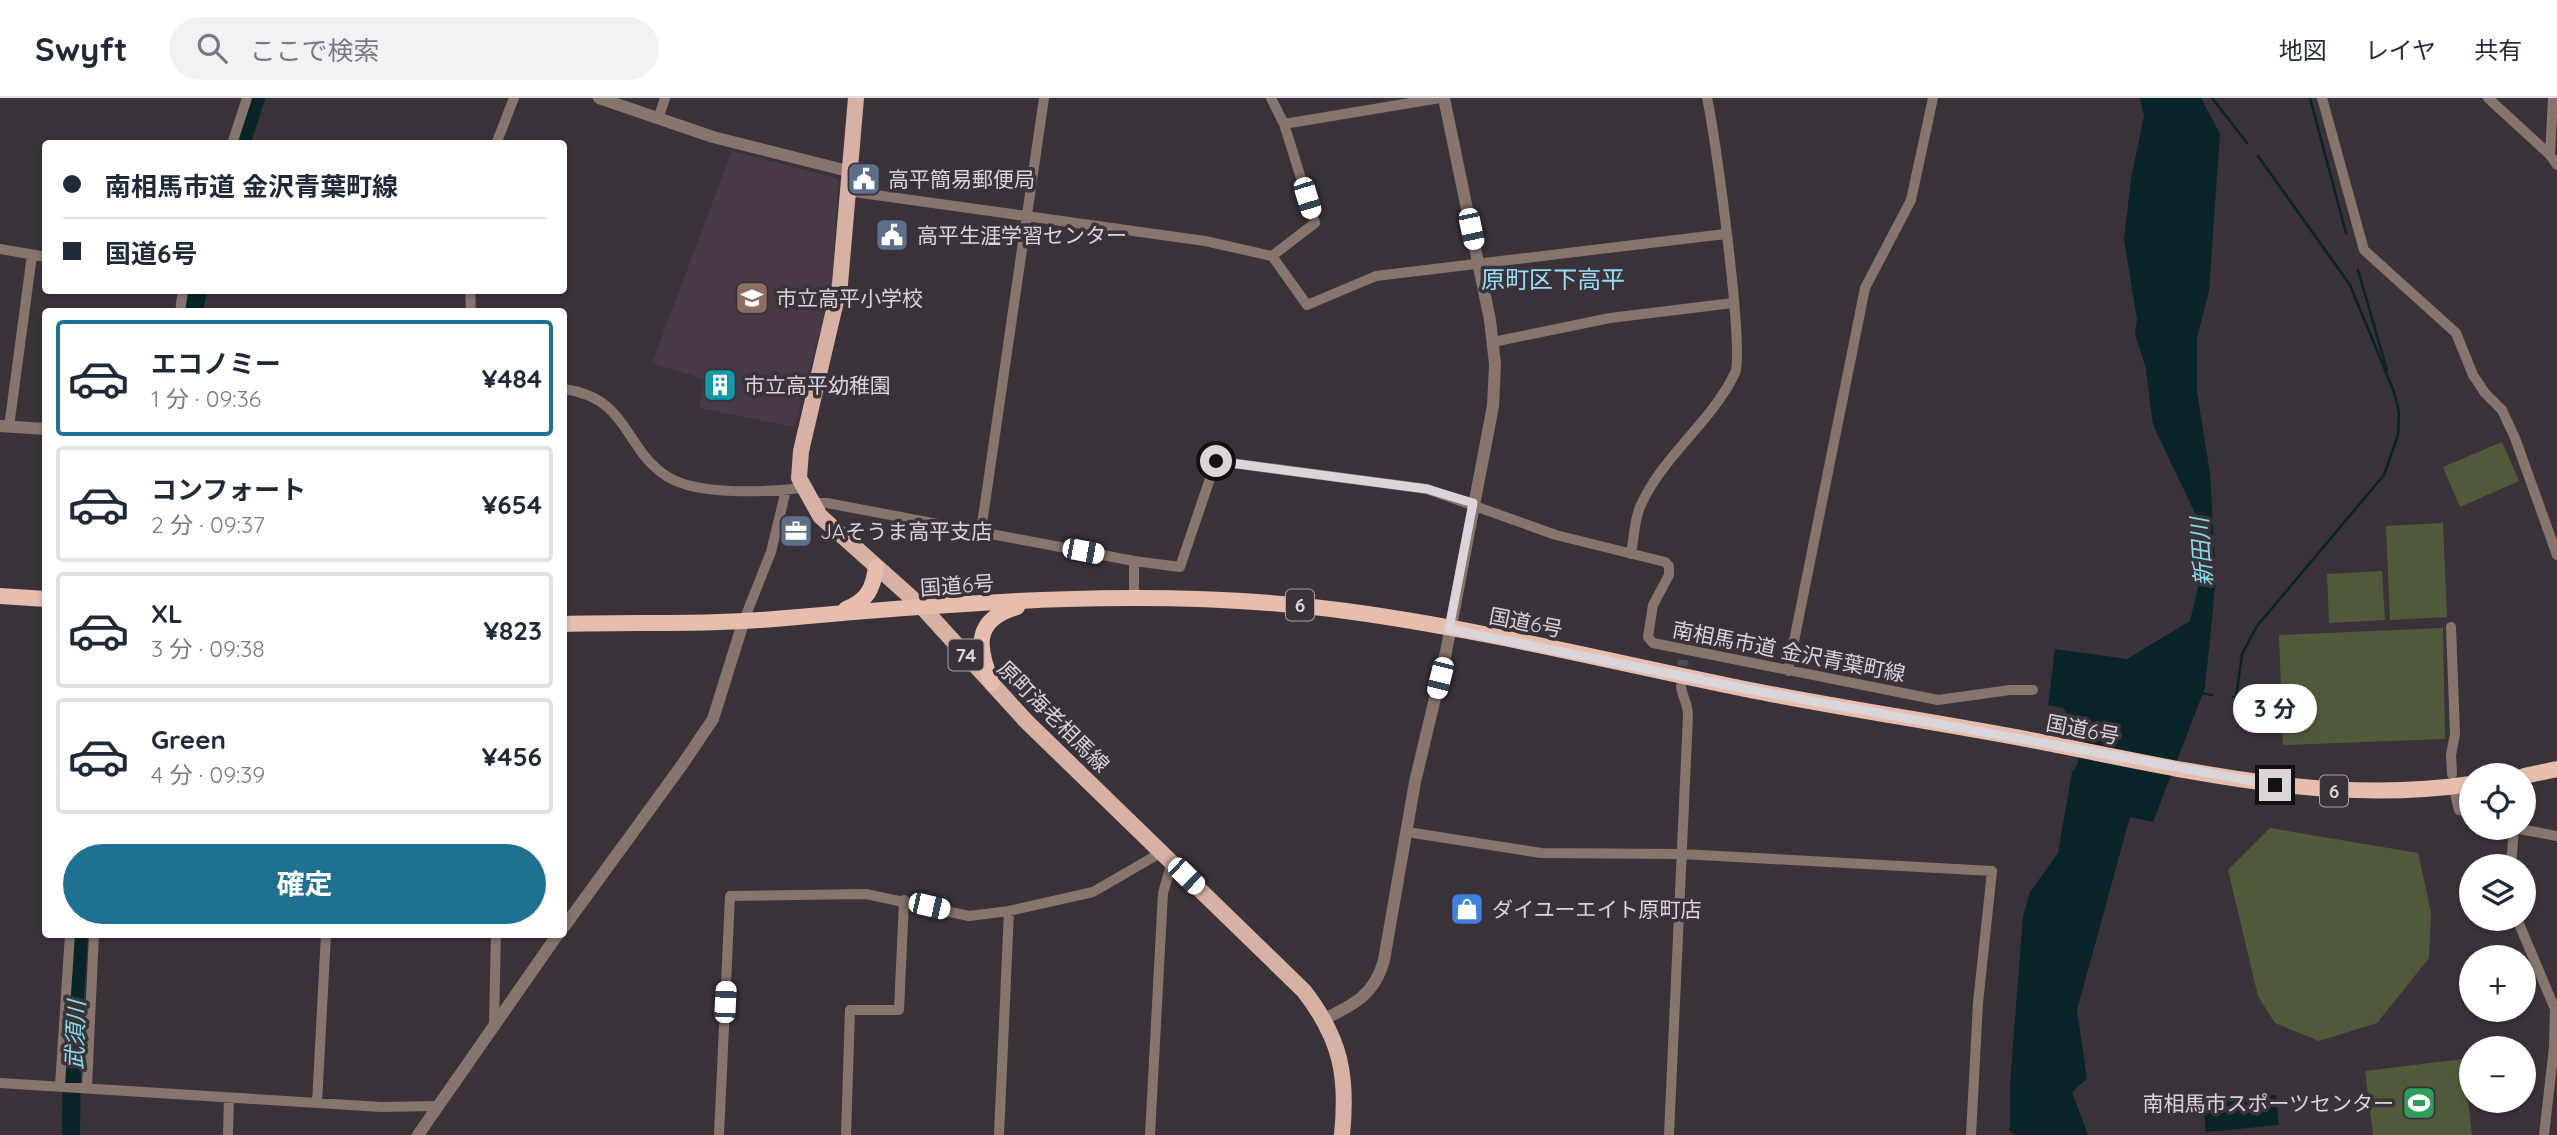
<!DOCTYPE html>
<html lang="ja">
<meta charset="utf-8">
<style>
:root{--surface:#fff;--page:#f2f2f3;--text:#1f2937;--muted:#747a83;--line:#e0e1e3;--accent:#1e7190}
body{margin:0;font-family:Quicksand,"Noto Sans JP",sans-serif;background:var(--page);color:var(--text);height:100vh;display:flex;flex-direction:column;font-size:26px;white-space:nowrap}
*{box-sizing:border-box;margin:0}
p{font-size:23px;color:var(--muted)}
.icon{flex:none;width:38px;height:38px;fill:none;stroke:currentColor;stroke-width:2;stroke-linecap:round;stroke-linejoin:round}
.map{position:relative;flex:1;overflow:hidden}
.side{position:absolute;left:42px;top:210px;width:525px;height:630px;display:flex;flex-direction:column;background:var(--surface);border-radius:7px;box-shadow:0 2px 5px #0004}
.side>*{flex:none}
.guide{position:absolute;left:42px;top:42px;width:525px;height:154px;border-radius:7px;box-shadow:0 2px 5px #0004;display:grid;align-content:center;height:154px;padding:0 21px;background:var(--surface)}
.controls{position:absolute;left:2459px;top:665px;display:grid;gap:14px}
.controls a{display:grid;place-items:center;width:77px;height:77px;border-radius:50%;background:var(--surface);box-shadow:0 2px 5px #0004;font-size:35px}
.end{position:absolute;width:32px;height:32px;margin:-16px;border:9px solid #dad5d9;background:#111;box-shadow:0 0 0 4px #111}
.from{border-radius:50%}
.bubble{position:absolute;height:49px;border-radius:24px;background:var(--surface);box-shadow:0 2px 5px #0004;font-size:23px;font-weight:700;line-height:49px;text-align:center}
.car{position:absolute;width:21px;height:42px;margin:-21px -10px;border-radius:9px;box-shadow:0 0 5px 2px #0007;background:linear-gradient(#fff 24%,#345 0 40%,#fff 0 76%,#345 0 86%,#fff 0)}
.guide b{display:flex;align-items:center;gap:24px;height:66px;font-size:26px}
.guide b+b{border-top:2px solid var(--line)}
.guide i{width:18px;height:18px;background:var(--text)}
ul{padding:12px 0 0;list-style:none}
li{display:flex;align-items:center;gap:21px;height:116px;margin:0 14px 10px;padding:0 7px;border:4px solid var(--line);border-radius:7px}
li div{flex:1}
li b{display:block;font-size:26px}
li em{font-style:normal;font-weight:700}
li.current{border-color:var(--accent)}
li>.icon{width:63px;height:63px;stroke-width:1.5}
.primary-button{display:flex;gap:14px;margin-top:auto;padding:14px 21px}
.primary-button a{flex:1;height:80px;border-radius:42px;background:var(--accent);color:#fff;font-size:28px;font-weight:700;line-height:80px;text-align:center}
header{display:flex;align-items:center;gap:42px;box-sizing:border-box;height:98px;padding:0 35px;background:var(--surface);border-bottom:2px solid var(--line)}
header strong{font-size:33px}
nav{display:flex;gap:38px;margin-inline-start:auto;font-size:24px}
.search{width:490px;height:63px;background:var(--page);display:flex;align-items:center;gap:18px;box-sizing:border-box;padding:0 24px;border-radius:38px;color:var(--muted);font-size:26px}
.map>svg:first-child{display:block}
.built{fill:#473a46}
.green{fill:#505a3a}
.water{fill:#082427}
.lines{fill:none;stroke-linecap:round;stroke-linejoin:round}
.stream{stroke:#082427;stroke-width:2.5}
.river{stroke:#082427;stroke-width:18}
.minor-tunnel{stroke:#524a51;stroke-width:10;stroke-dasharray:10 5;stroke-linecap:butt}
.minor{stroke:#86746d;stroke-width:10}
.tertiary{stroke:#86746d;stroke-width:12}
.primary{stroke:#d7b2a4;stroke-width:16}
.trunk{stroke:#e7beae;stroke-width:16}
.route{stroke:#dad5d9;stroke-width:9}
.labels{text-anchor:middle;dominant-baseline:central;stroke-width:7;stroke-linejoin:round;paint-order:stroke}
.shield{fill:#3a3239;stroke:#aaa4a9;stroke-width:2}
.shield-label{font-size:19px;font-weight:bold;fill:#dad5d9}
.poi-label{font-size:21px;fill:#dad5d9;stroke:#3a3239;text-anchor:start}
.street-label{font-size:21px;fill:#dad5d9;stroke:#3a3239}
.water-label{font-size:23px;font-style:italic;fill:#84dde7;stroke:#3a3239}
.quarter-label{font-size:24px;fill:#96dcf9;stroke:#3a3239}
</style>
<header>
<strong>Swyft</strong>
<div class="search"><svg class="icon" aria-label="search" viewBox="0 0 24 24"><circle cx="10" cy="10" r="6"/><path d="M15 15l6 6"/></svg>ここで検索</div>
<nav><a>地図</a><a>レイヤ</a><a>共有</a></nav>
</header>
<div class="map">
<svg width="2557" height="1037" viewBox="0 0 2557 1037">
<rect width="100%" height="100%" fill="#3a3239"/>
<!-- built -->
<path class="built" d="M 732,53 L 836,80 L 838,84 L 832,187 L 795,329 L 699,310 L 704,281 L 652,265 Z"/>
<!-- green -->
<path class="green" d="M 2502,344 L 2519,383 L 2460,409 L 2443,369 Z
M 2443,425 L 2447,519 L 2390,522 L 2386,428 Z
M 2382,473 L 2385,522 L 2329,525 L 2327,476 Z
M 2443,530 L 2445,641 L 2283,647 L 2279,537 Z
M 2270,730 L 2418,755 L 2431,814 L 2429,860 L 2377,925 L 2319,943 L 2275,925 L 2258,898 L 2228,772 Z
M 2463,961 L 2472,1037 L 2373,1037 L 2365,973 Z"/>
<!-- water -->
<path class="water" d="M 2140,0 L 2201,0 L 2220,36 L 2209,193 L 2197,240 L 2197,294 L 2210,375 L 2216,481 L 2205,590 L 2153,724 L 2130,719 L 2077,912 L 2087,981 L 2072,994 L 2088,1037 L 2016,1037 L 2010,1034 L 2010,986 L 2023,818 L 2030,794 L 2058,755 L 2072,674 L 2077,667 L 2086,622 L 2070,619 L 2063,610 L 2048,607 L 2055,551 L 2127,561 L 2190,523 L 2199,485 L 2194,413 L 2153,327 L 2146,271 L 2135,236 L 2137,221 L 2124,142 L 2131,81 L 2144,18 Z
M 2276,997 L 2279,1027 L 2206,1034 L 2203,1004 Z"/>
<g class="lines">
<!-- stream -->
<path class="stream" d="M 2212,0 L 2247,45
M 2310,0 L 2346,135
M 2358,172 L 2387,272
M 2200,595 L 2212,597
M 2233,599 L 2236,600 L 2242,556 L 2257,528 L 2384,377 L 2398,337 L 2399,314 L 2394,294 L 2350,187 L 2258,58"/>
<!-- river -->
<path class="river" d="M 241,46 L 256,0
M 194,214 L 198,192
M 71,1037 L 72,950 L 79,836"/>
<!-- minor-tunnel -->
<path class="minor-tunnel" d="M 1681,583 L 1683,562"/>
<!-- minor -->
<path class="minor" d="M 1271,0 L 1284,26 L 1315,125 L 1272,158
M 2322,0 L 2364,152 L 2456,235 L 2473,277 L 2485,295 L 2502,312 L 2515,340 L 2557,457
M 2488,0 L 2550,57 L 2557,67
M 658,21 L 665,0
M 1284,26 L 1440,0
M 232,46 L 247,0
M 496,46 L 514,0
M 2550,57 L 2553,0
M 847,93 L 1205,143 L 1272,158 L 1307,207 L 1376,178 L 1725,136
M 0,151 L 46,159
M 470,192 L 471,214
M 180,214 L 183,192
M 1493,244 L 1610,220 L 1733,205
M 564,291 C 630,300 623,351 668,379 C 699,398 767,394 802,390
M 9,329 L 32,157
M 811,405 L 827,405 L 1134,463 L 1180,469 L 1216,363 L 1427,391 L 1556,437 L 1665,464 L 1669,468 L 1669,477 L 1653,507 L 1648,539 L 1653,545 L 1938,602 L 2010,592 L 2033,592
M 981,433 L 1044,0
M 1631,456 C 1634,441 1634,423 1640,409 C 1662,358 1711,325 1735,275 C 1745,255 1715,33 1707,0
M 1134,463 L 1134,501
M 744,522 L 771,454 L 786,392
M 2451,529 L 2455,636 L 2451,657 L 2452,676
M 1788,573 L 1865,190 L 1911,102 L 1933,0
M 2455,695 L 2459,712 L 2471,715
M 2514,730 L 2557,738
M 1407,734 L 1541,755 L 1682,756 L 1992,773 L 1978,905 L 1971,1037
M 2511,768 L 2514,730
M 2517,821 L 2555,911 L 2554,949 L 2544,1037
M 494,926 L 496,836
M 0,985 L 381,1009 L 437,1008
M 60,987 L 70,836
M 87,988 L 94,836
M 317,1005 L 326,836
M 228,1037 L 229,1000
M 719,1037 L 730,798 L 866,796 L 969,818 L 1009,813 L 1093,794 L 1162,754
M 846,1037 L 850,912 L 899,912 L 904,802
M 999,1037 L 1009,813
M 1150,1037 L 1163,795 L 1172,764
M 1669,1037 L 1688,617 C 1688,605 1682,599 1681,588"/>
<!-- tertiary -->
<path class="tertiary" d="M 599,0 L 713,39 L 848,73
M 0,328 L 46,331
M 564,829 L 682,667 L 713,621 L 744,522
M 1324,921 C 1354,907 1375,896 1384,862 L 1415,684 L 1446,554 L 1493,308 L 1495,266 L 1490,222 L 1444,0
M 418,1037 L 558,836"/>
<!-- primary -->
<path class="primary" d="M 856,0 L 840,186 L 801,353 L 799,380 L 820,418 L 923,510 L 1026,623 L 1304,893 C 1341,941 1348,978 1342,1037"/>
<!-- trunk -->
<path class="trunk" d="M 0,498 L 46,501
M 846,511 C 867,503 873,491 876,469
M 564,526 C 637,524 713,527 786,520 C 970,504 1162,488 1346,513 C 1480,531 1612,564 1745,591 C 1840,610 1936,624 2031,642 C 2177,670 2322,708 2471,686
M 992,585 C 977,549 973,522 1017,509
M 2524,678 L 2557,671"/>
</g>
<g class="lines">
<!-- route -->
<path class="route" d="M 1216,363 L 1427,391 L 1473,405 L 1449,531 L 1746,591 L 2275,687"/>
</g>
<!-- icons -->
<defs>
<symbol id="civic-square" viewBox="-11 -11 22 22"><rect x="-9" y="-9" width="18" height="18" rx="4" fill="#5c6f8a" stroke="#3a3239"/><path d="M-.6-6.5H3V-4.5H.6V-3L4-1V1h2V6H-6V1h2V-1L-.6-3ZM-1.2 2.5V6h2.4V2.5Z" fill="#fff"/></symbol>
<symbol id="school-square" viewBox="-11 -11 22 22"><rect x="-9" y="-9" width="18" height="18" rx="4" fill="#8d6e63" stroke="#3a3239"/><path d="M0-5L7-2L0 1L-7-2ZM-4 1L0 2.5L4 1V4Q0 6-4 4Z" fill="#fff"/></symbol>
<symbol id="building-square" viewBox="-11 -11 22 22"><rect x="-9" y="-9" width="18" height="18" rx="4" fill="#0f9aa8" stroke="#3a3239"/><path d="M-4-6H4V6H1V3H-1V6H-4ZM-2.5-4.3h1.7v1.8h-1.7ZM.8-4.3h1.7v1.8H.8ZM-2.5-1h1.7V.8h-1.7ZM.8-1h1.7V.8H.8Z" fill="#fff"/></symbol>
<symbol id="office-square" viewBox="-11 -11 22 22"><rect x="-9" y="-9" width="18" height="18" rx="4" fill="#5c6f8a" stroke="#3a3239"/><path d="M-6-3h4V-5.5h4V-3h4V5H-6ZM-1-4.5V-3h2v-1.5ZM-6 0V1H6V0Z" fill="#fff"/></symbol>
<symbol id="shop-square" viewBox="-11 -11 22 22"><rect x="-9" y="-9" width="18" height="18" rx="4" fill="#3f7fe0" stroke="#3a3239"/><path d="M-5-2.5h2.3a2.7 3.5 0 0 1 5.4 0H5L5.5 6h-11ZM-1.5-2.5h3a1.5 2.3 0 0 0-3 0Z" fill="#fff"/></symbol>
<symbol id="stadium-square" viewBox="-11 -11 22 22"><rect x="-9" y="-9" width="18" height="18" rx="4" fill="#2e9e5b" stroke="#3a3239"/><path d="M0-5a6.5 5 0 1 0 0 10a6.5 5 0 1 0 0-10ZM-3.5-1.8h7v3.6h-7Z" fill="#fff"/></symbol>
</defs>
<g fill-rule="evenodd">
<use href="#civic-square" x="845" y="62" width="38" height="38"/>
<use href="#civic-square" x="873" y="118" width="38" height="38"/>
<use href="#school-square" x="733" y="181" width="38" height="38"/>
<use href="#building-square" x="701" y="268" width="38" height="38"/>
<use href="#office-square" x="777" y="414" width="38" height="38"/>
<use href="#shop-square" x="1448" y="792" width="38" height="38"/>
<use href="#stadium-square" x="2400" y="986" width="38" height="38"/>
</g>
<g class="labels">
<!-- shield labels -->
<g class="shield">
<rect x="1286" y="491.5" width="28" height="31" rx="5"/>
<rect x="948.5" y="541.5" width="35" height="31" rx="5"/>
<rect x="2320" y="677.5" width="28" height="31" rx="5"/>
</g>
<g class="shield-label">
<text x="1300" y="507">6</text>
<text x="966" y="557">74</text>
<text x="2334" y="693">6</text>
</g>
<!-- poi labels -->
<g class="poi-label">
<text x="888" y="81">高平簡易郵便局</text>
<text x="917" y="137">高平生涯学習センター</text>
<text x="776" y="200">市立高平小学校</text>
<text x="744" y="287">市立高平幼稚園</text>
<text x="820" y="433">JAそうま高平支店</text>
<text x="1492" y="811">ダイユーエイト原町店</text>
<text x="2394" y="1005" text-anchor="end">南相馬市スポーツセンター</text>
</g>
<!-- street labels -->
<g class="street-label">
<text transform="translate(957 487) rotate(-4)">国道6号</text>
<text transform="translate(1526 524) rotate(11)">国道6号</text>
<text transform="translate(1789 553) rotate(11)">南相馬市道 金沢青葉町線</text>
<text transform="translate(1054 618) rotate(45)">原町海老相馬線</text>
<text transform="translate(2083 631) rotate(11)">国道6号</text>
</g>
<!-- water labels -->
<g class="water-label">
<text transform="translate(2201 454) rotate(-94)">新田川</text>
<text transform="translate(75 937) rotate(-88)">武須川</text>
</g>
<!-- quarter labels -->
<g class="quarter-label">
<text x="1553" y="181">原町区下高平</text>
</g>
</g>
</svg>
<div class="controls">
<a><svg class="icon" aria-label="locate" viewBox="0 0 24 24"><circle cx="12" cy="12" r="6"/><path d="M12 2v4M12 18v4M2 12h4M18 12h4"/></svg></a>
<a><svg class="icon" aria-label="layers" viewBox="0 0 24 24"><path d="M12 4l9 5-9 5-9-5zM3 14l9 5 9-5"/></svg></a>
<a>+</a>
<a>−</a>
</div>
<i class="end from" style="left:1216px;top:363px"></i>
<i class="end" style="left:2275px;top:687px"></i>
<div class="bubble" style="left:2233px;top:586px;width:84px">3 分</div>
<i class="car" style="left:1307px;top:100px;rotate:163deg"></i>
<i class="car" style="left:1471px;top:131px;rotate:168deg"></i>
<i class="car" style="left:1083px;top:453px;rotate:101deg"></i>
<i class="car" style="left:1440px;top:580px;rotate:194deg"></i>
<i class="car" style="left:1186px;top:778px;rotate:134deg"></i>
<i class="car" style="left:929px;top:808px;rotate:103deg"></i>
<i class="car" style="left:725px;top:904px;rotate:3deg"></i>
<div class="guide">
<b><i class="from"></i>南相馬市道 金沢青葉町線</b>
<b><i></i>国道6号</b>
</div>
<section class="side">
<ul>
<li class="current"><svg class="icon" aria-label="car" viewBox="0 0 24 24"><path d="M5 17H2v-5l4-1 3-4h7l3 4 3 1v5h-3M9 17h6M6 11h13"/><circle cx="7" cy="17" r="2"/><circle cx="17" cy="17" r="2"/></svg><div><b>エコノミー</b><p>1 分 · 09:36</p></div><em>¥484</em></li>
<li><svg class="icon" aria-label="car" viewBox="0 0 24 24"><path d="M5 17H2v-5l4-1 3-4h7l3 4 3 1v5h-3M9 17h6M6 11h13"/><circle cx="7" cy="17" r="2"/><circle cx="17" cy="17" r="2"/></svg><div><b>コンフォート</b><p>2 分 · 09:37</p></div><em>¥654</em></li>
<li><svg class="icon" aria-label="car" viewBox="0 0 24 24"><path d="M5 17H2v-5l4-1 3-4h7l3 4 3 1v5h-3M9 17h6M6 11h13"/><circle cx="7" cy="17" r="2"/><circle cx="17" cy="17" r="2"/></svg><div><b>XL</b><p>3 分 · 09:38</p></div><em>¥823</em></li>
<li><svg class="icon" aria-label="car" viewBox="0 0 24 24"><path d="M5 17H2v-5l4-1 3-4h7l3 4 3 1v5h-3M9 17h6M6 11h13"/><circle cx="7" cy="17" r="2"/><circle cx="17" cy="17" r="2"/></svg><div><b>Green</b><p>4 分 · 09:39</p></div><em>¥456</em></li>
</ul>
<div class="primary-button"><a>確定</a></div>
</section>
</div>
